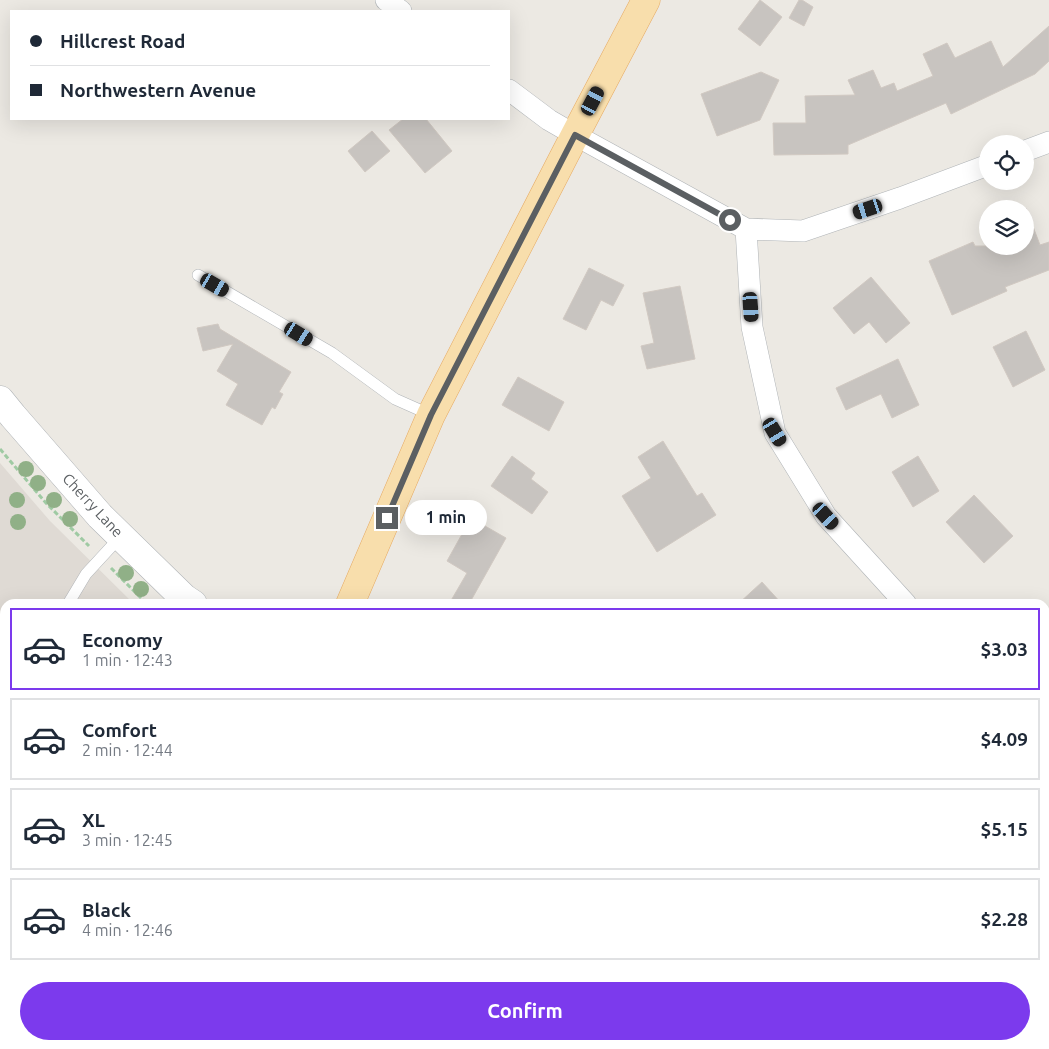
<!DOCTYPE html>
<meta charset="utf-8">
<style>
:root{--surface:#fff;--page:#f2f2f3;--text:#1f2937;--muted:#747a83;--line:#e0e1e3;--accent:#7c3aed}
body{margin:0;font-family:Ubuntu,sans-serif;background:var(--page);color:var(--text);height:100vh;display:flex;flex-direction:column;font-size:19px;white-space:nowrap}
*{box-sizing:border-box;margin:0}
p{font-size:16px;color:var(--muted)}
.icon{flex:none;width:28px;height:28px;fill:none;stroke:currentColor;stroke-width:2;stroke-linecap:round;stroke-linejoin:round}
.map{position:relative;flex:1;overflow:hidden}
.side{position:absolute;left:0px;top:599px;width:1050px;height:451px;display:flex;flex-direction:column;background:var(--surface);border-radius:15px 15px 0 0;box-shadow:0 5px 20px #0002}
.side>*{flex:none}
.banner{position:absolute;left:10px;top:10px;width:500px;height:110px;border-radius:0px;box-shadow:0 5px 20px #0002;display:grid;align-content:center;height:110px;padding:0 20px;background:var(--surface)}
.tools{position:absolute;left:979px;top:135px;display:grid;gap:10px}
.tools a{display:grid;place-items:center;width:55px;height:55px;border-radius:50%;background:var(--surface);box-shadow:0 5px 20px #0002;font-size:25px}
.end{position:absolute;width:22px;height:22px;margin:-11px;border:6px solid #5b5f62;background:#fff;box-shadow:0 0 0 2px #fff}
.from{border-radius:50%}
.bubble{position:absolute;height:35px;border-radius:18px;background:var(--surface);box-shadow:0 5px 20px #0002;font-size:16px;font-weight:600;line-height:35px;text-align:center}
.car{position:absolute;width:15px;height:30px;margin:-15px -8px;border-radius:6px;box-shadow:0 0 4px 1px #0007;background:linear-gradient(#222 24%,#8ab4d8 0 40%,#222 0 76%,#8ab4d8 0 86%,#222 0)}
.banner b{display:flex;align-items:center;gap:18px;height:48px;font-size:19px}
.banner b+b{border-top:1px solid var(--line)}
.banner i{width:12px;height:12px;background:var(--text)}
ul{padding:9px 0 0;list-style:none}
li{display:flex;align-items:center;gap:15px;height:82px;margin:0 10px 8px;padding:0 10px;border:2px solid var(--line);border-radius:0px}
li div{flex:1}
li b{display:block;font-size:19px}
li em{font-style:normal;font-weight:600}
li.selected{border-color:var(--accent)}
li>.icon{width:45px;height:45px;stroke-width:1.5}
.action{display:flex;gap:10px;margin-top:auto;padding:10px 20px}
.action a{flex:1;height:58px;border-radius:30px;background:var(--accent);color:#fff;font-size:20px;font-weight:600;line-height:58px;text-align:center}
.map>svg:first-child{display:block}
.education{fill:#dfdad4}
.green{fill:#c7e2c1}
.building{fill:#c8c4c0;stroke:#d1c9c2}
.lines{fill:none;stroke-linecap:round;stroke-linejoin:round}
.service-casing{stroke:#b0b4b7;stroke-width:12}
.minor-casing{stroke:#b0b4b7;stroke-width:22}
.tertiary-casing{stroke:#b0b4b7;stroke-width:29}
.primary-casing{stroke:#e6aa62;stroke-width:29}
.path{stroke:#9fcaa3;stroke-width:3;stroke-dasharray:5 2.5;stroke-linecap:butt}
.service{stroke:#fff;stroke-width:11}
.minor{stroke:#fff;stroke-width:21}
.tertiary{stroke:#fff;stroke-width:28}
.primary{stroke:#f8deac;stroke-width:28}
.tree{fill:#90b087}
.route{stroke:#5b5f62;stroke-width:6}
.labels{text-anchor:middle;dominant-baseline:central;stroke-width:4;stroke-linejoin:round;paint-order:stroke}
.street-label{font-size:15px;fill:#5b5f62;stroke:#fff}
</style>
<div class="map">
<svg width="1049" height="1049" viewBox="0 0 1049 1049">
<rect width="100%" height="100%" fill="#ece9e3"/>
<!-- education -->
<path class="education" d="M 0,463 L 50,521 L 134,604 L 5,604 L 5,1045 L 193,1045 L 192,1049 L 0,1049 Z"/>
<!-- green -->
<path class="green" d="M 0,1029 L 5,1033 L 5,1045 L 23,1045 L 28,1049 L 0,1049 Z"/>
<!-- building -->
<path class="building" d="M 760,0 L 782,17 L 760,46 L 738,29 Z
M 799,0 L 802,0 L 813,7 L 804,26 L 789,18 Z
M 1049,26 L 1049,61 L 1035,74 L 951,114 L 946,103 L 848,145 L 848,154 L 774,155 L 773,123 L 806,123 L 805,96 L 855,95 L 848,80 L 873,70 L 881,88 L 894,83 L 897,91 L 933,76 L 923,54 L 947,43 L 955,58 L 991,41 L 1003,67 Z
M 761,72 L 779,80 L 760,120 L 717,136 L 701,94 Z
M 403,119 L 426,119 L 452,151 L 425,173 L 389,130 Z
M 372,131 L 390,151 L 365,172 L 348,151 Z
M 1026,208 L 1040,245 L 1049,242 L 1049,270 L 1005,287 L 1007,291 L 952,315 L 929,261 L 973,242 L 975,246 L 1025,246 Z
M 589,268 L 624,285 L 613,306 L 601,300 L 586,330 L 563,319 Z
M 871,277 L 910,323 L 886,343 L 869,322 L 854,334 L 833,308 Z
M 680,286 L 695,359 L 647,369 L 641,346 L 654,343 L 643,293 Z
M 218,324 L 220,329 L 291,372 L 279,392 L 283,394 L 275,409 L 272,407 L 262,425 L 226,405 L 238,384 L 217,371 L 233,344 L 203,351 L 197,328 Z
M 1026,331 L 1045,370 L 1013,387 L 993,347 Z
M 898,359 L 919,405 L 892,418 L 881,394 L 846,410 L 836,388 Z
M 518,377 L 564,402 L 549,431 L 502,405 Z
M 663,441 L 697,496 L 702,493 L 716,515 L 657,552 L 622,496 L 651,478 L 638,457 Z
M 512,456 L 535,473 L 531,479 L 548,492 L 532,514 L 491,486 Z
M 918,456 L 939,491 L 913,507 L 892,472 Z
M 974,495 L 1013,536 L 984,563 L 946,522 Z
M 471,518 L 506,538 L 469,604 L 449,604 L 467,573 L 447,561 Z
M 762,582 L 782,604 L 738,604 Z"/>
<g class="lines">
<defs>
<path id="service" d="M 198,275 L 332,353 L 395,399 L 431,415
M 68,604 L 86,574 L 121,536"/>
<path id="minor" d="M 386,0 L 401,11
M 509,90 L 549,120 L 575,135 L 746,229 L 752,327 L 775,433 L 826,516 L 906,604
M 1025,151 L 1049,142
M 746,229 L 803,231 L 900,198 L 988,165
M 1045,784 L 1049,781"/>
<path id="tertiary" d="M 0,400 L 13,416 L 100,516 L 184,598 L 193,604"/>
<path id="primary" d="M 350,604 L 431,415 L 575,135 L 646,0
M 232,1049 L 233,1045"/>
</defs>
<!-- service casing -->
<use href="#service" class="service-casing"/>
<!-- minor casing -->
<use href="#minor" class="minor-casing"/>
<!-- tertiary casing -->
<use href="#tertiary" class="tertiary-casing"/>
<!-- primary casing -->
<use href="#primary" class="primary-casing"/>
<!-- path -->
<path class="path" d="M 0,449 L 46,503 L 89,546
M 111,568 L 147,604
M 0,830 L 5,823
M 140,1049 L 143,1045
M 361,1049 L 372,1045"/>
<!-- service -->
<use href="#service" class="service"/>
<!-- minor -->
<use href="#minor" class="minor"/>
<!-- tertiary -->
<use href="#tertiary" class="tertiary"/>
<!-- primary -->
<use href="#primary" class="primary"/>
</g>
<!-- trees -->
<g class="tree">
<circle cx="26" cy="469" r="8"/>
<circle cx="38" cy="483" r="8"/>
<circle cx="17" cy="500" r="8"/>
<circle cx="54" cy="500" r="8"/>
<circle cx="70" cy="519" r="8"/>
<circle cx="18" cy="522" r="8"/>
<circle cx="126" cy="573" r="8"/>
<circle cx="141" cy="589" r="8"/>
</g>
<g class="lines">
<!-- route -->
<path class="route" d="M 387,518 L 431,415 L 575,135 L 730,220"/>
</g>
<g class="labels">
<!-- street labels -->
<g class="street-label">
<text transform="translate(93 505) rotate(47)">Cherry Lane</text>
</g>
</g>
</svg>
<div class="tools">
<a><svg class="icon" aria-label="locate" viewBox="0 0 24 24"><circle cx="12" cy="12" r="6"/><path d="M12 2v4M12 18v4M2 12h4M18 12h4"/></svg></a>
<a><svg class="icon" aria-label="layers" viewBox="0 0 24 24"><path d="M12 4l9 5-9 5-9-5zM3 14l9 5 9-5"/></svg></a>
</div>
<i class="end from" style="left:730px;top:220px"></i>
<i class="end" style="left:387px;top:518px"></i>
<div class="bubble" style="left:405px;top:500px;width:82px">1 min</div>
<i class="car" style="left:593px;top:101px;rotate:28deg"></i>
<i class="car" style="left:868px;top:209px;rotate:252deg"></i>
<i class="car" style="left:215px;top:285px;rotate:120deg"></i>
<i class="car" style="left:751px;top:307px;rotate:176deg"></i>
<i class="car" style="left:299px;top:334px;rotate:121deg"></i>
<i class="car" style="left:775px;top:432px;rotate:149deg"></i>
<i class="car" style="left:826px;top:516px;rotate:138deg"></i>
<div class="banner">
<b><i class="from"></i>Hillcrest Road</b>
<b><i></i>Northwestern Avenue</b>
</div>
<section class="side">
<ul>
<li class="selected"><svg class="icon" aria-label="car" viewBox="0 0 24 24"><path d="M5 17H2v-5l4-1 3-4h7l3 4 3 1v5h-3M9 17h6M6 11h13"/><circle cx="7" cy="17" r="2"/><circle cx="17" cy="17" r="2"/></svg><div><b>Economy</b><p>1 min · 12:43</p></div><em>$3.03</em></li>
<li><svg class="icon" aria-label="car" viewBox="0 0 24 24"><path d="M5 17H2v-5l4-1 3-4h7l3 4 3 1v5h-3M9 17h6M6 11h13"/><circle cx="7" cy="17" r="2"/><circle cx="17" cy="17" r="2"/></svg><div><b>Comfort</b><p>2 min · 12:44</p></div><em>$4.09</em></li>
<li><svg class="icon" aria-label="car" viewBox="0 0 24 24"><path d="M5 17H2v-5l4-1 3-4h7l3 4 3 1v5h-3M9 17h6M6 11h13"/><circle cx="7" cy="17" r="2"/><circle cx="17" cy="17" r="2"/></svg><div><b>XL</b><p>3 min · 12:45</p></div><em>$5.15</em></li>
<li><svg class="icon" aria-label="car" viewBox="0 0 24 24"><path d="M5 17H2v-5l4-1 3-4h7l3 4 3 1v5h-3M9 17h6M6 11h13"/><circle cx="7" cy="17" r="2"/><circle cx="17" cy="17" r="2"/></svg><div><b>Black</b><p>4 min · 12:46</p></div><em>$2.28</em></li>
</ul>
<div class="action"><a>Confirm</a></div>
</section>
</div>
